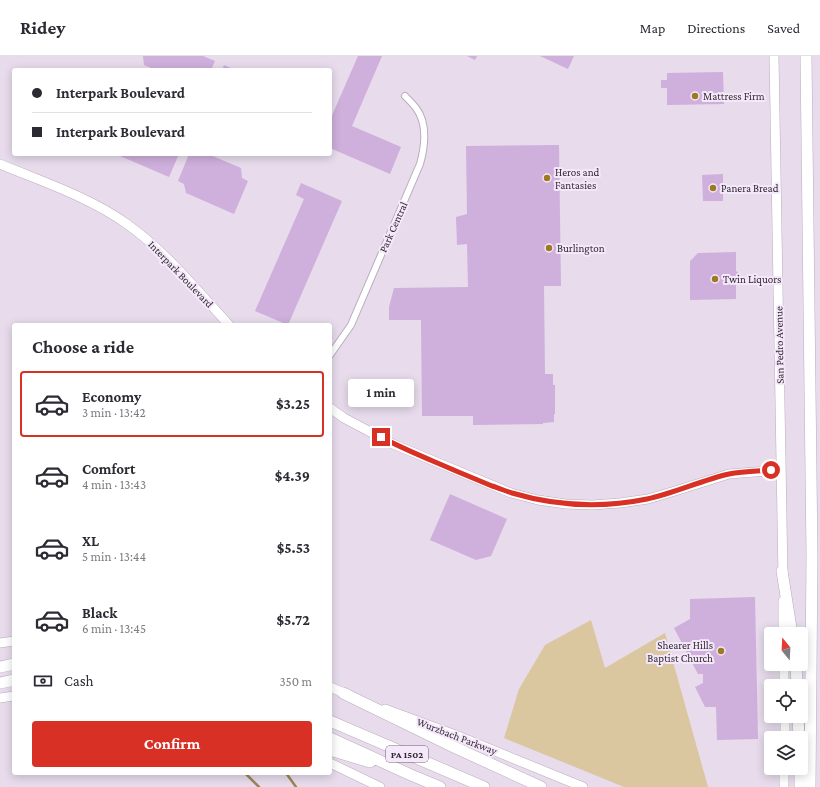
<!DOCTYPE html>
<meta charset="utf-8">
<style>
:root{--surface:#fff;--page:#f7f7f7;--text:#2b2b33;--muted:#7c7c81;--line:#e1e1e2;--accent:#d93025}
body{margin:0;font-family:"Crimson Pro",serif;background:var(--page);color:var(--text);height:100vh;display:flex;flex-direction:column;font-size:15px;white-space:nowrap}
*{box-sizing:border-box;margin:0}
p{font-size:13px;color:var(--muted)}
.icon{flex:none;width:22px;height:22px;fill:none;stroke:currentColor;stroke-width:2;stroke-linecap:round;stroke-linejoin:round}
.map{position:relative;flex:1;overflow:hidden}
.drawer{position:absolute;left:12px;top:267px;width:320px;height:452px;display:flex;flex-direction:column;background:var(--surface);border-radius:4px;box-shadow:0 2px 10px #0003}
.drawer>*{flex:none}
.top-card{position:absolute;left:12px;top:12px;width:320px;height:88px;border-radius:4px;box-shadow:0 2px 10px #0003;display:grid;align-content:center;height:88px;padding:0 20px;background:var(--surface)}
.needle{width:26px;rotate:342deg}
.tools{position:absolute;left:764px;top:571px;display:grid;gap:8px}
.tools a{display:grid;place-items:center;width:44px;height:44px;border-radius:4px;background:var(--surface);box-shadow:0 2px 10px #0003;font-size:20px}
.end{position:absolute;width:18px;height:18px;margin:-9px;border:5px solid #d93025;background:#fff;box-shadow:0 0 0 2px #fff}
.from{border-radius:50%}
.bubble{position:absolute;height:28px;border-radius:4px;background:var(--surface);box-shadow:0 2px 10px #0003;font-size:13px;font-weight:700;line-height:28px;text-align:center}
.top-card b{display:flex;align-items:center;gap:14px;height:38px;font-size:15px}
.top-card b+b{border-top:1px solid var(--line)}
.top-card i{width:10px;height:10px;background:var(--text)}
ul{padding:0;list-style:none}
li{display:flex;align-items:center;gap:12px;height:66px;margin:0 8px 6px;padding:0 12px;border:2px solid transparent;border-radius:4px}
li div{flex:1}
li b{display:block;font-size:15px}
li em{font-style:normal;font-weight:700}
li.active{border-color:var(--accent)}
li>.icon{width:36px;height:36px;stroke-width:1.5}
h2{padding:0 20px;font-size:18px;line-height:48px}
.pay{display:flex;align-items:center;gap:10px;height:44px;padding:0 20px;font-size:15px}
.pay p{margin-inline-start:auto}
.action{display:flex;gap:8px;margin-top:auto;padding:8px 20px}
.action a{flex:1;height:46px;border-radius:4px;background:var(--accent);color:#fff;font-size:16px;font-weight:700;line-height:46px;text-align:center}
header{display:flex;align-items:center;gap:24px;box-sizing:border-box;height:56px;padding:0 20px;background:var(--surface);border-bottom:1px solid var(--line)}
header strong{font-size:19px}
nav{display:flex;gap:22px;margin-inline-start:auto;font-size:14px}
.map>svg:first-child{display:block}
.green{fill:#dac7a0}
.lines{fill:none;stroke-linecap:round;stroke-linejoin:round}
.stream{stroke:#9c8557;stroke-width:2.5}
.building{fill:#cfafdb}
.street-casing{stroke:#b9adbe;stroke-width:8}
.secondary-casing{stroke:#b9adbe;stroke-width:10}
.highway-casing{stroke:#b9adbe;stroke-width:12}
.street{stroke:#fff;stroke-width:6}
.secondary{stroke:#fff;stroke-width:9}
.highway{stroke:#fff;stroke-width:11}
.route{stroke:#d93025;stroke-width:5}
.poi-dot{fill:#9e7925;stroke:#f5e8fa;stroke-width:1.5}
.labels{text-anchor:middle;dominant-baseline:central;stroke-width:4;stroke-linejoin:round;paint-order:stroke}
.shield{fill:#f5e8fa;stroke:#6a636d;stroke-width:1}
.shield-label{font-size:10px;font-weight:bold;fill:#2f2a31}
.poi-label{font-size:11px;fill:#2f2a31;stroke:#f5e8fa;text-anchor:start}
.street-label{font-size:11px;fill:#2f2a31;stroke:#f5e8fa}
</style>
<header>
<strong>Ridey</strong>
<nav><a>Map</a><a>Directions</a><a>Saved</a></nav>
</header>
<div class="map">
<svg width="820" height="731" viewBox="0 0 820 731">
<rect width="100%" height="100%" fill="#e7dbec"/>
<!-- green -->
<path class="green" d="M 591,564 L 605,612 L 665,577 L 708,731 L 624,731 L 504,682 L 519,633 L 545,589 Z"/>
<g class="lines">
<!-- stream -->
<path class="stream" d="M 245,717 L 259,731
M 286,717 L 296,731"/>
</g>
<!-- building -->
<path class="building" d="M 143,0 L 203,0 L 215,5 L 211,14 L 156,14 L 144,9 Z
M 358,0 L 382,0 L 352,70 L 401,91 L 390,118 L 330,92 L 330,64 Z
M 467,0 L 477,0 L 475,4 Z
M 540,0 L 574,0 L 568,13 Z
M 224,9 L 235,14 L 222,14 Z
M 723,16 L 724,48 L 667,49 L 667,32 L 661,32 L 661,24 L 667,24 L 667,17 Z
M 559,89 L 561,230 L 544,230 L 545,318 L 553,318 L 553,329 L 555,329 L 555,358 L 554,358 L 554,366 L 543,367 L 543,368 L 473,369 L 473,360 L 422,360 L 421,264 L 389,264 L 389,251 L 394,232 L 468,231 L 467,188 L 457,189 L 456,161 L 467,158 L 466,90 Z
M 120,98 L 179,98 L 169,121 L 120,100 Z
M 189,98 L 208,98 L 241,112 L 242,122 L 248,125 L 234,158 L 186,137 L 184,128 L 178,125 Z
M 723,118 L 723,145 L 703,145 L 702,119 Z
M 301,127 L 342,145 L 288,269 L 255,255 L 304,143 L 296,139 Z
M 736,196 L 736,215 L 742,220 L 736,226 L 736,243 L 690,244 L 690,205 L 698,197 Z
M 450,438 L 507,463 L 491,500 L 476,504 L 430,484 Z
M 755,541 L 758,683 L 717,684 L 716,651 L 705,651 L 695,631 L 703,627 L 703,618 L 698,618 L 674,572 L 690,563 L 690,543 Z"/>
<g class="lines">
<defs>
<path id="street" d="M 330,299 L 351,269 L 420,108 C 425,90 428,68 416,52 C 413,48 409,44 405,40"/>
<path id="secondary" d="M 774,0 L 783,521
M 0,108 C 43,126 89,141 127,168 C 166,196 197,234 229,269
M 330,352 L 344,362 L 393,388 L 511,437 L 538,444 L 566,448 L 592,449 L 620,447 L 648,443 L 675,435 L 729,418 L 781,414
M 783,545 L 783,578
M 0,587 L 14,585
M 784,608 L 784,630
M 330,631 L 349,639
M 0,642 L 14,640
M 385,653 L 458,680 L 583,731
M 785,660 L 785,682
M 330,707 L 380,731
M 784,731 L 784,712"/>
<path id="highway" d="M 806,0 L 812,500 L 810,731
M 782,515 L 792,578
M 796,608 L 797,630
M 0,611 L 14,608
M 0,627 L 14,624
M 343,637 L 454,691 L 541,731
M 798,660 L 799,682
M 330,665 L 484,731
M 330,682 L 411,719 L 440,731
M 330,694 L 370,706
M 800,712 L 800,731"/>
</defs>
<!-- street casing -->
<use href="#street" class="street-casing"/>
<!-- secondary casing -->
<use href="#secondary" class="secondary-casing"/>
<!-- highway casing -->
<use href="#highway" class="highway-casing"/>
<!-- street -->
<use href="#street" class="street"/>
<!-- secondary -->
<use href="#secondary" class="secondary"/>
<!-- highway -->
<use href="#highway" class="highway"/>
</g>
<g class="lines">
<!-- route -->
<path class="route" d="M 381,381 C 405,394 431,404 456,415 C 468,420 480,425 492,430 C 499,432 505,435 512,437 C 556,450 603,452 647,443 C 675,437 702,424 729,418 C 742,415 757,415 771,414"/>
</g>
<!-- markers -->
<g class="poi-dot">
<circle cx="695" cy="40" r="4"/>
<circle cx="547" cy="122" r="4"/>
<circle cx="713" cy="132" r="4"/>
<circle cx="549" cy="192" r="4"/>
<circle cx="715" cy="223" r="4"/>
<circle cx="721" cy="595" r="4"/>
</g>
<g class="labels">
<!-- shield labels -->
<rect class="shield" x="386" y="690" width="42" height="16" rx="3"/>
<g class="shield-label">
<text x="407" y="698">PA 1502</text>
</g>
<!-- poi labels -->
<g class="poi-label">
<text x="703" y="40">Mattress Firm</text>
<text x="555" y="116">Heros and<tspan x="555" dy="13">Fantasies</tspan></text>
<text x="721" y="132">Panera Bread</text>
<text x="557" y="192">Burlington</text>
<text x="723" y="223">Twin Liquors</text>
<text x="713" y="589" text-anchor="end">Shearer Hills<tspan x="713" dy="13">Baptist Church</tspan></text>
</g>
<!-- street labels -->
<g class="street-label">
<text transform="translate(393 171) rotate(-66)">Park Central</text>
<text transform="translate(181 218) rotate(46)">Interpark Boulevard</text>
<text transform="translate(779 289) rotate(-91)">San Pedro Avenue</text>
<text transform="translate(457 680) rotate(21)">Wurzbach Parkway</text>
</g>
</g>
</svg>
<div class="tools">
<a><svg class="needle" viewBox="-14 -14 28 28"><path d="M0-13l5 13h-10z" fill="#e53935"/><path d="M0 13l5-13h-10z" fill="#7c7c81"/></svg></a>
<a><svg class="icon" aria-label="locate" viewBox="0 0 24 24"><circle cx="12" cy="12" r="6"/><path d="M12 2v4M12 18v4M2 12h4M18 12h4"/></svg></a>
<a><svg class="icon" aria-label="layers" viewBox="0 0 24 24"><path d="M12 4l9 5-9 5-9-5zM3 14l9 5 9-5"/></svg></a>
</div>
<i class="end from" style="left:771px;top:414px"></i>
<i class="end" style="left:381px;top:381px"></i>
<div class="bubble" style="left:348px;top:323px;width:66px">1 min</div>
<div class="top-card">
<b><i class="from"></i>Interpark Boulevard</b>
<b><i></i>Interpark Boulevard</b>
</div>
<section class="drawer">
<h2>Choose a ride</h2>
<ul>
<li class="active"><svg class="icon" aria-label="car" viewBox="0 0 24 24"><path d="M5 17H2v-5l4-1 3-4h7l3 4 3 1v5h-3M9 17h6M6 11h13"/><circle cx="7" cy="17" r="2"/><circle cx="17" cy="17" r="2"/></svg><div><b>Economy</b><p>3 min · 13:42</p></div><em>$3.25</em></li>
<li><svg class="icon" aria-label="car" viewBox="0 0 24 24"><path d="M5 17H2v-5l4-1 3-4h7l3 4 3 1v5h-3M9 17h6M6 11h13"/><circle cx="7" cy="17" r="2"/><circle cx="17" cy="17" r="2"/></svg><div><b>Comfort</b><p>4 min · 13:43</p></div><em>$4.39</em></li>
<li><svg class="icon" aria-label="car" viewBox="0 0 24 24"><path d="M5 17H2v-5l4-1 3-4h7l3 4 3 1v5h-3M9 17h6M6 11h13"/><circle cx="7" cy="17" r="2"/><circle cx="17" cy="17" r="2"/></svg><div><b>XL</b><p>5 min · 13:44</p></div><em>$5.53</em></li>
<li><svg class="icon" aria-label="car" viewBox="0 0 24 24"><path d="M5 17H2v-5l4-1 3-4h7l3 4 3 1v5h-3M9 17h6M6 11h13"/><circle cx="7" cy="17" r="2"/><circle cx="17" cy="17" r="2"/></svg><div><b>Black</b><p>6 min · 13:45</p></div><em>$5.72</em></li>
</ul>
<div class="pay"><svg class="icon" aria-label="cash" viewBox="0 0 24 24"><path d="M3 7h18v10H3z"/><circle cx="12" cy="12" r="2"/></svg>Cash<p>350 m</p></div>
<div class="action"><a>Confirm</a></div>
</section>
</div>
